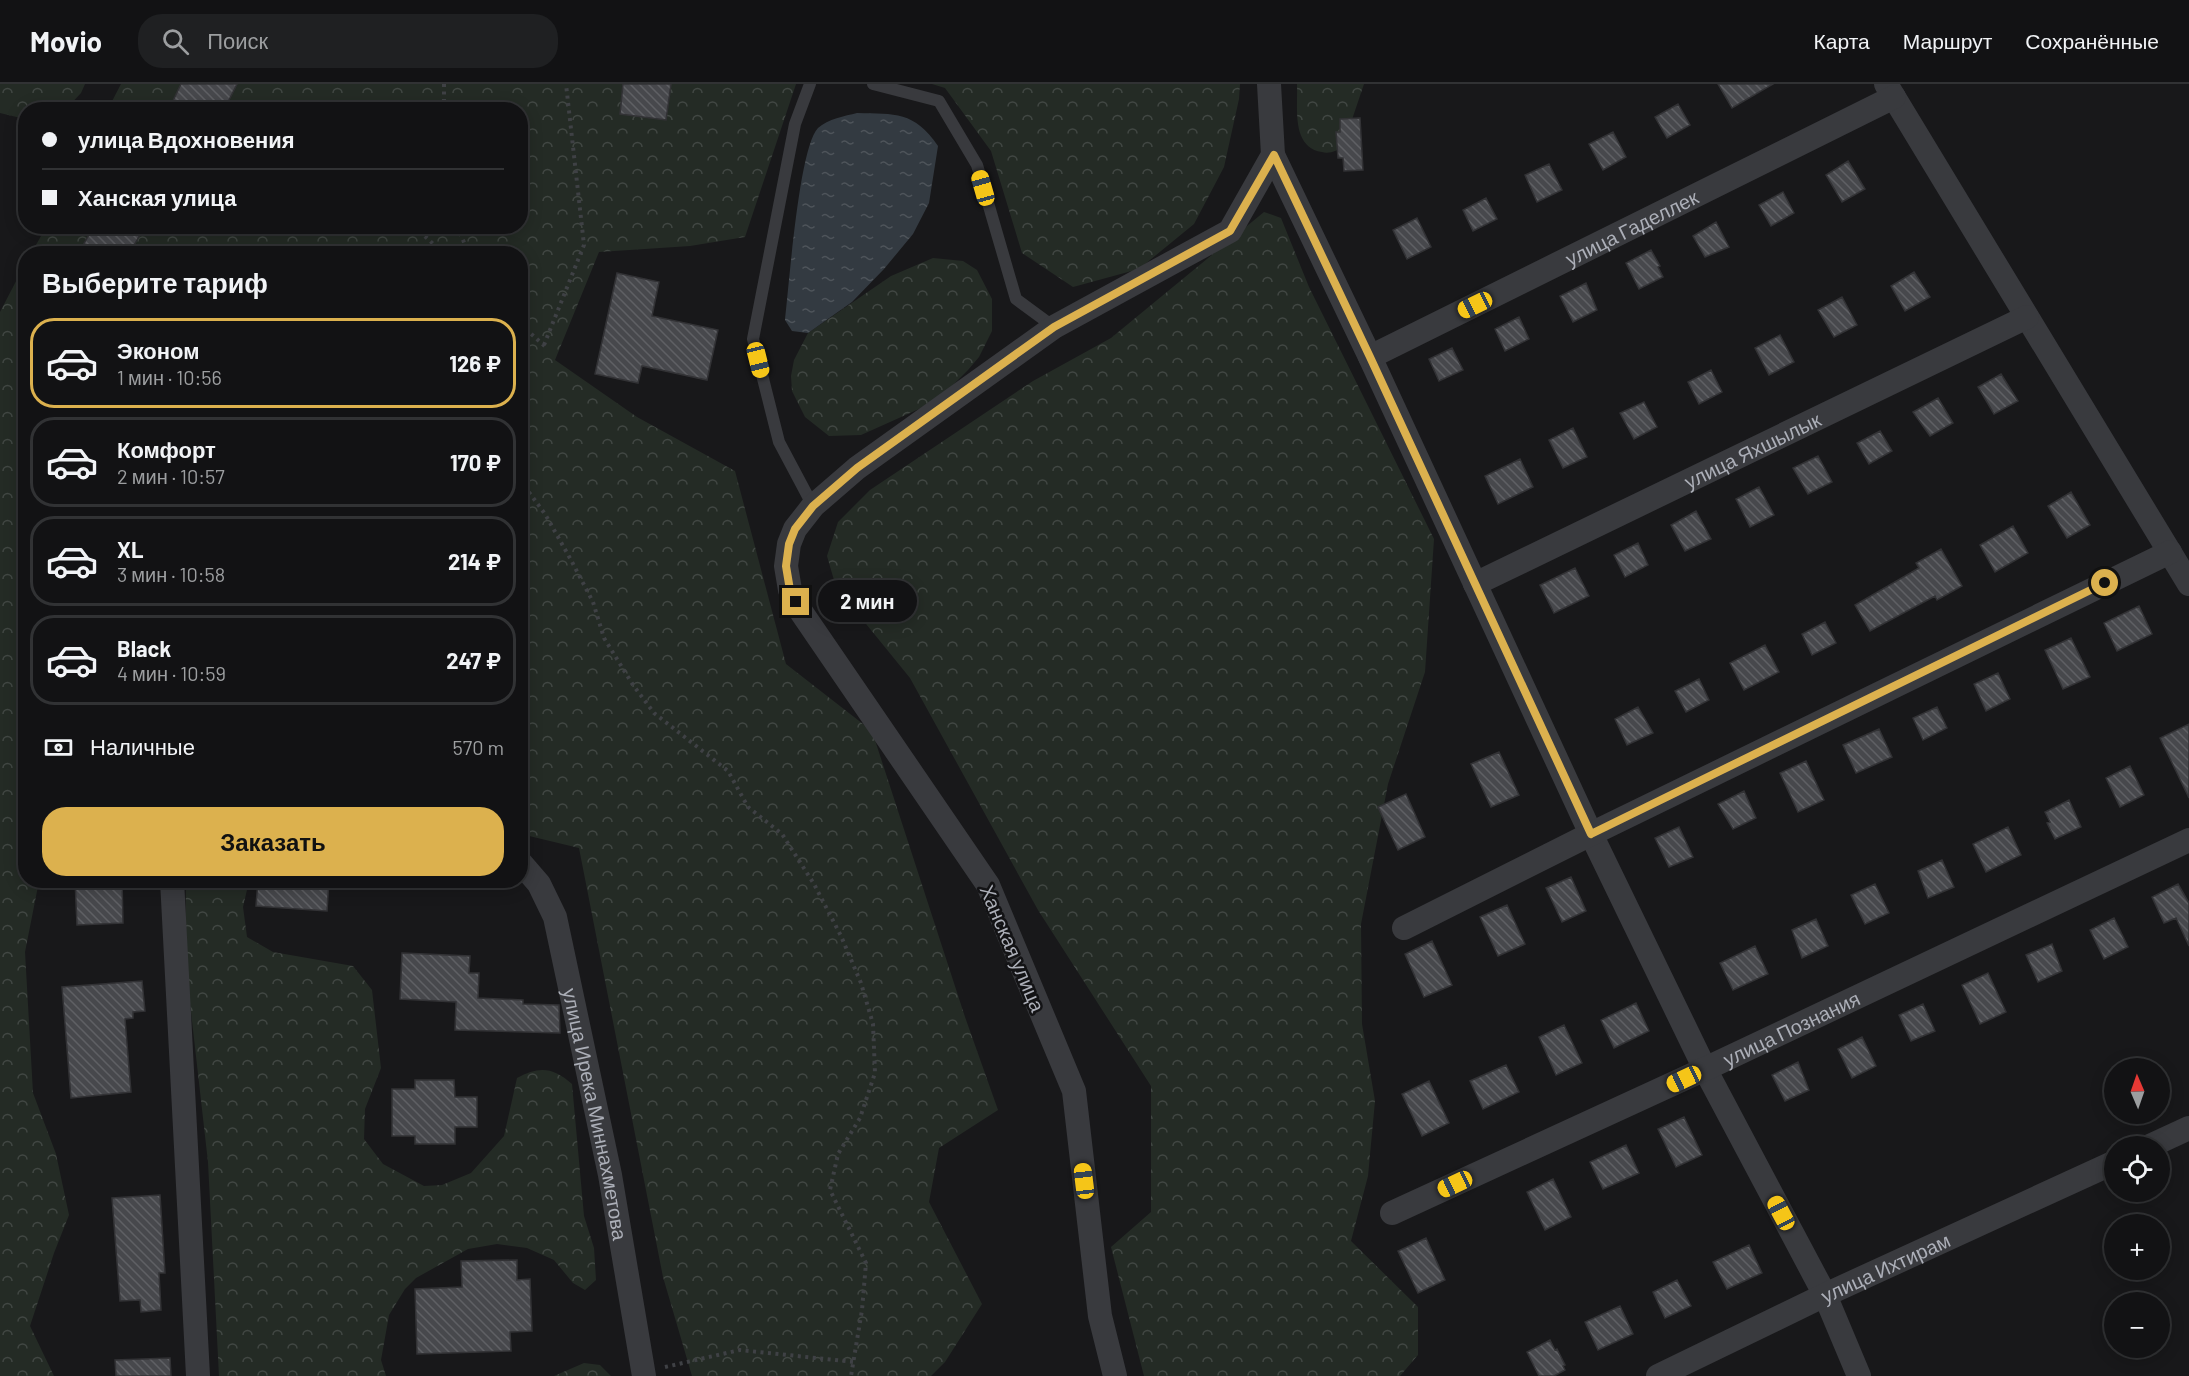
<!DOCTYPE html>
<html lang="ru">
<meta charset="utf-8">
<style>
:root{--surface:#121214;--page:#1f2022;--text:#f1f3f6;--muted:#9c9ea0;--line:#313234;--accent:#dcb14e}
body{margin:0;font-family:Barlow,sans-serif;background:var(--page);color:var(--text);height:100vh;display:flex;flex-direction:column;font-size:22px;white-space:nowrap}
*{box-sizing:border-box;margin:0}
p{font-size:20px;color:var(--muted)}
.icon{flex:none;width:33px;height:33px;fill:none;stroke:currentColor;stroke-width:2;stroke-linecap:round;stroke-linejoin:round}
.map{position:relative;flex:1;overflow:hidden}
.side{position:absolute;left:18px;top:162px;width:510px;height:642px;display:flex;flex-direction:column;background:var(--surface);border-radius:24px;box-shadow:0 3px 15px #0003,0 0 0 2px var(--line)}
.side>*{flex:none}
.top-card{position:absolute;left:18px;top:18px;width:510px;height:132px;border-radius:24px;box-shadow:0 3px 15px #0003,0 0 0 2px var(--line);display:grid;align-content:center;height:132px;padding:0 24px;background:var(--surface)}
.needle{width:39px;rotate:358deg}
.buttons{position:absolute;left:2104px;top:974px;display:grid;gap:12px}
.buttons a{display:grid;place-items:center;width:66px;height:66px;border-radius:50%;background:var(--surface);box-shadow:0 3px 15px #0003,0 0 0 2px var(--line);font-size:30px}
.end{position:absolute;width:27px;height:27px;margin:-14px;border:8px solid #dcb14e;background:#111;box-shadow:0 0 0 3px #111}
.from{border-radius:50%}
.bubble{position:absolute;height:42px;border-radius:21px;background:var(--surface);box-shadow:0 3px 15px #0003,0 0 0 2px var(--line);font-size:20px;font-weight:700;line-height:42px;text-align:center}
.car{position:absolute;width:18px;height:36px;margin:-18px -9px;border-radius:8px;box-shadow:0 0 4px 2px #0007;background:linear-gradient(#f5c518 24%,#345 0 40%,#f5c518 0 76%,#345 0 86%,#f5c518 0)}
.top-card b{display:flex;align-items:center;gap:21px;height:57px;font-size:22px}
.top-card b+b{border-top:2px solid var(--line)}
.top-card i{width:15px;height:15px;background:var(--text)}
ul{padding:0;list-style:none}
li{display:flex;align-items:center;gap:18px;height:90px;margin:0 12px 9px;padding:0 12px;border:3px solid var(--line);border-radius:24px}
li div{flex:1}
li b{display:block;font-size:22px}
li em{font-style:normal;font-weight:700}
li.active{border-color:var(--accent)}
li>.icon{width:54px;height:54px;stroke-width:1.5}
h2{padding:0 24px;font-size:27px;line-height:72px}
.pay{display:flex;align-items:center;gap:15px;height:66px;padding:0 24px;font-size:22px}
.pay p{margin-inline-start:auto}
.action{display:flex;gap:12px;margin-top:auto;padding:12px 24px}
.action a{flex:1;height:69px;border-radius:24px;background:var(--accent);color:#111;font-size:24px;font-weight:700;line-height:69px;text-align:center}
header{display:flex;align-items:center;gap:36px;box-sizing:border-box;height:84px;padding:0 30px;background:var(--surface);border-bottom:2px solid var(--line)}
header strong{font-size:28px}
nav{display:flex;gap:33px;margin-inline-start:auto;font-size:21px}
.search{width:420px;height:54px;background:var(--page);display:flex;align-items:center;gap:15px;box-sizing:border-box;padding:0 21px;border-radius:24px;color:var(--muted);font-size:22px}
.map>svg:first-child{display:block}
.forest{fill:url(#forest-crowns)}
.water{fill:url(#water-ripples)}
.building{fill:url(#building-back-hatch);stroke:#323235;stroke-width:1.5}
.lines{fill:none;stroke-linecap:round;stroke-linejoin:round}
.path{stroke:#3f4145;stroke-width:4;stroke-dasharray:3 4.5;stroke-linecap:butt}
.service{stroke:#393a3e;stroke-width:12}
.minor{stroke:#393a3e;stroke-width:24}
.route{stroke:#dcb14e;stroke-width:8}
.labels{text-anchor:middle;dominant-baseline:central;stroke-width:5;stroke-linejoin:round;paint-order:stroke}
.street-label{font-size:20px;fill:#acafb8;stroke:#131315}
</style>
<header>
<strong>Movio</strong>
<div class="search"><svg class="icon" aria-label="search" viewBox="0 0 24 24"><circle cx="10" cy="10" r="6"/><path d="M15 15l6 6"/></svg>Поиск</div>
<nav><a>Карта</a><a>Маршрут</a><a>Сохранённые</a></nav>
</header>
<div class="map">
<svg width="2189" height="1292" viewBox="0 0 2189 1292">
<defs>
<pattern id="forest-crowns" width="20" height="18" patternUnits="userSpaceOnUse" patternTransform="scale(1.5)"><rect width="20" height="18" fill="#242b25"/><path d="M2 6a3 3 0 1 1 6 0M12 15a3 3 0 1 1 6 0" fill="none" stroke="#414743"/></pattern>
<pattern id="water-ripples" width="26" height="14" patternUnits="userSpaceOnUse" patternTransform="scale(1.5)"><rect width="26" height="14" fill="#333a41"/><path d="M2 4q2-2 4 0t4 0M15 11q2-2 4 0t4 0" fill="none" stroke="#4e545a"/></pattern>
<pattern id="building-back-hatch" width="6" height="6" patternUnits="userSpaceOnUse" patternTransform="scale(1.5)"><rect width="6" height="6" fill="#47484c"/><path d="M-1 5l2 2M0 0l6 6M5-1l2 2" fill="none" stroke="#5f6064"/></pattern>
</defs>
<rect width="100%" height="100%" fill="#18181a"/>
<!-- forest -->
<path class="forest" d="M 0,0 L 85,0 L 81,9 L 66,25 L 26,26 L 25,35 L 0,29 Z
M 121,0 L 796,0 L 745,153 L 690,162 L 599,168 L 555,276 L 637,333 L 735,387 L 786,580 L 872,647 L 965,933 L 998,1026 L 939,1064 L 929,1118 L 982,1220 L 945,1278 L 931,1292 L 692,1292 L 663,1193 L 579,764 L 521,750 L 520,170 L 31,170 L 46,143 L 520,142 L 520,26 L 108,25 Z
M 932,0 L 1240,0 L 1239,15 L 1224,83 L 1194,140 L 1139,185 L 1073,203 L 1022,169 L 991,67 L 945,4 Z
M 1297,0 L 1364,0 L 1343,62 C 1338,67 1329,70 1322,68 C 1291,63 1298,24 1297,0 Z
M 1264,128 L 1281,134 L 1309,203 L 1434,455 L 1425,588 L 1388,700 L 1361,840 L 1362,940 L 1375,1017 L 1368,1092 L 1351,1157 L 1418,1223 L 1418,1271 L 1400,1292 L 1144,1292 L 1111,1163 L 1151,1128 L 1151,1002 L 1038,826 L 910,594 L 836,503 L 827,472 L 838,438 L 870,406 L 1033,297 L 1111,254 Z
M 933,174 L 963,177 L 977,186 L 992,215 L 992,247 L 979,273 L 968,286 L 945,309 L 919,325 L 861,351 L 829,352 L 805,333 L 792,307 L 791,292 L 794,276 L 808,249 L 891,192 Z
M 25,180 L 26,796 L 39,797 L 25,868 L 33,1009 L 56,1070 L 69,1131 L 54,1169 L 30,1242 L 54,1292 L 0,1292 L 0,228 Z
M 186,797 L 249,797 L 243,823 L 247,853 L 273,868 L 353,882 L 372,906 L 381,984 L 365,1025 L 364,1055 L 383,1080 L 424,1102 L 442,1101 L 471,1089 L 504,1052 L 517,994 C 539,982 553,983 572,1000 L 584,1132 L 594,1164 L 596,1196 L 585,1206 L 573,1199 L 554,1176 L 527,1164 L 497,1160 L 468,1165 L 416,1194 L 405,1205 L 389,1231 L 381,1276 L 386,1292 L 219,1292 L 208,1078 L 185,875 Z
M 584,1279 L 600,1281 L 611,1292 L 554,1292 Z"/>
<!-- water -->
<path class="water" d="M 857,29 C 895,30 914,27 938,62 L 929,119 L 913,150 L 884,185 L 852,218 L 808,249 L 792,247 L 785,236 C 789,202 799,63 818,44 C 828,35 845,32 857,29 Z"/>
<!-- building -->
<path class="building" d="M 181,0 L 237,0 L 224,26 L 184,26 L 172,19 Z
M 623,0 L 671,0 L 666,36 L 620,30 Z
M 1718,0 L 1773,0 L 1732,24 Z
M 1678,20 L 1690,41 L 1667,54 L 1655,33 Z
M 1360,34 L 1363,86 L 1344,87 L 1343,74 L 1338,74 L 1336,48 L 1340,48 L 1340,35 Z
M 1613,48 L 1626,73 L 1603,86 L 1589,60 Z
M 1848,77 L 1865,105 L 1842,118 L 1826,91 Z
M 1549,80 L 1562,106 L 1537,118 L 1525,91 Z
M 1783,108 L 1794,129 L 1771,142 L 1759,121 Z
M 1486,114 L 1497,135 L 1473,147 L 1463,126 Z
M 1417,134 L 1431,163 L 1407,175 L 1393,146 Z
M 1716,138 L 1729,163 L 1705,173 L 1693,152 Z
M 94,142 L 131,142 L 141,149 L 129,170 L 78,170 Z
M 1651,166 L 1660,182 L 1658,183 L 1663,193 L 1639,205 L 1626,179 Z
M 1914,188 L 1930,213 L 1905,227 L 1891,202 Z
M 617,189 L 659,198 L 652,232 L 718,246 L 707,296 L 642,282 L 638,299 L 595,290 Z
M 1586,199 L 1597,226 L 1573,238 L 1560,212 Z
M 1842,213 L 1857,241 L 1834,253 L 1818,226 Z
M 1519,233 L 1529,255 L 1505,267 L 1495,245 Z
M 1780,251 L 1794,278 L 1769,291 L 1755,264 Z
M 1452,264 L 1463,286 L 1439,297 L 1429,275 Z
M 1711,286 L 1722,308 L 1699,320 L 1688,298 Z
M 2001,290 L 2018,317 L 1994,330 L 1978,303 Z
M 1938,314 L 1953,339 L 1930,352 L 1913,328 Z
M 1644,318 L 1657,343 L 1634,355 L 1620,329 Z
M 1573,344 L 1587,373 L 1563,384 L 1549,356 Z
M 1880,347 L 1892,367 L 1869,380 L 1857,359 Z
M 1818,372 L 1832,398 L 1808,410 L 1793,384 Z
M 1520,375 L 1533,403 L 1498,420 L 1485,392 Z
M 1759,403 L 1774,431 L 1750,443 L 1736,415 Z
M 2071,408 L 2090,441 L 2067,454 L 2048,422 Z
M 1696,427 L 1711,455 L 1685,467 L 1671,441 Z
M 2013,442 L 2028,469 L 1995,488 L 1980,461 Z
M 1638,459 L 1648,481 L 1625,493 L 1614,471 Z
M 1941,465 L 1962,502 L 1937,516 L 1935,512 L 1870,547 L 1855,521 L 1919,484 L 1916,479 Z
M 1575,484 L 1589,512 L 1554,529 L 1540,501 Z
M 2139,522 L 2152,550 L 2117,567 L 2104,539 Z
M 1825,538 L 1836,559 L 1812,571 L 1802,550 Z
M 2071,554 L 2090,593 L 2063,605 L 2045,566 Z
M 1765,561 L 1779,588 L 1744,606 L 1730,579 Z
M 1998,589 L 2010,615 L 1986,627 L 1974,600 Z
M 1699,595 L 1709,616 L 1686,628 L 1675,607 Z
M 1638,623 L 1653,649 L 1627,661 L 1615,635 Z
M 1937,623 L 1947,644 L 1923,656 L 1913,634 Z
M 2189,640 L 2189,714 L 2160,654 Z
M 1879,645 L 1892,673 L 1856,689 L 1843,661 Z
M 1499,668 L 1519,711 L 1491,723 L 1471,680 Z
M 1806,677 L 1824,716 L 1798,728 L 1780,689 Z
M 2130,682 L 2144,711 L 2120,723 L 2106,694 Z
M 1744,707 L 1756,734 L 1733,745 L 1718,720 Z
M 1406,710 L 1425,753 L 1398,766 L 1378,723 Z
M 2069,716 L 2081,743 L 2055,755 L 2047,739 L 2050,738 L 2045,728 Z
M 1679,743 L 1693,773 L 1669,783 L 1655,754 Z
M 2008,743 L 2021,771 L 1986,788 L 1973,760 Z
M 1942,776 L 1954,803 L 1928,814 L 1918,787 Z
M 1571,793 L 1586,827 L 1562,838 L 1546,804 Z
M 75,796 L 122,796 L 123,839 L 77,841 Z
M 258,796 L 329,796 L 327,827 L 256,822 Z
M 1875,800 L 1889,829 L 1865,840 L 1851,811 Z
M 2178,800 L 2189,819 L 2189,862 L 2176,834 L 2164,839 L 2152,813 Z
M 1507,821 L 1525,860 L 1498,872 L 1480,833 Z
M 2114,834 L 2128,863 L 2104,875 L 2090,846 Z
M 1816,835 L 1828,862 L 1802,874 L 1792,846 Z
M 1432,857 L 1452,901 L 1424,913 L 1405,870 Z
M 2052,860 L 2062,887 L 2038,898 L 2026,871 Z
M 1755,862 L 1768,890 L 1733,906 L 1720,879 Z
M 402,869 L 470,872 L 469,889 L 479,889 L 478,914 L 523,916 L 523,920 L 559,921 L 560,949 L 455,946 L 456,918 L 400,915 Z
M 1988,889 L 2006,928 L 1980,940 L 1962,901 Z
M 142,897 L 145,927 L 133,928 L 133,934 L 125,935 L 131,1008 L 71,1014 L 62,903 Z
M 1636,919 L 1649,947 L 1614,964 L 1601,936 Z
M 1923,920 L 1935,947 L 1911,957 L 1899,931 Z
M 1564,941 L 1582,979 L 1556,991 L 1539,953 Z
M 1862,953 L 1876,982 L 1852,994 L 1838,965 Z
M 1798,978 L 1809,1006 L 1785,1017 L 1772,991 Z
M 1506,981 L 1519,1008 L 1483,1025 L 1470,997 Z
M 415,996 L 454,996 L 455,1013 L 477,1013 L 477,1043 L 455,1043 L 455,1060 L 415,1060 L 415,1052 L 392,1052 L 392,1005 L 415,1005 Z
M 1429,997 L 1449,1039 L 1422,1052 L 1402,1010 Z
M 1684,1033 L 1702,1071 L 1676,1083 L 1658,1045 Z
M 1626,1061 L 1639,1089 L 1603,1105 L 1590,1078 Z
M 1553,1095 L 1571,1133 L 1545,1146 L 1527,1108 Z
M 160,1111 L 165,1189 L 159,1189 L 161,1226 L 141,1228 L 140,1216 L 120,1217 L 112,1114 Z
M 1426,1154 L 1445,1196 L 1418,1209 L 1398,1167 Z
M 1749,1161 L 1762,1189 L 1727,1205 L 1713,1178 Z
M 517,1176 L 517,1196 L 530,1195 L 532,1247 L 510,1248 L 511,1267 L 417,1270 L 415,1205 L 462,1203 L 461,1177 Z
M 1677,1196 L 1691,1222 L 1665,1234 L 1653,1208 Z
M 1620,1222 L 1633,1250 L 1598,1266 L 1585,1238 Z
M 1550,1256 L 1555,1266 L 1557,1265 L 1565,1281 L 1563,1282 L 1565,1286 L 1554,1292 L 1539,1292 L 1527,1268 Z
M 170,1274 L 171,1292 L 116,1292 L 115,1276 Z"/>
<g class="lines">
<!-- path -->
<path class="path" d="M 444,0 L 444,26
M 414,142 L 444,170
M 457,142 L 469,170
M 520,240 L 547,264
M 544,261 L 584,161 L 566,0
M 520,396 L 545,430 L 571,476 L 593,518 L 604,554 L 633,601 L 654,629 L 728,687 L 748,723 L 782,750 L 814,800 L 841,852 L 861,899 L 873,940 L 875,989 L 860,1034 L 838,1070 L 830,1106 L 866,1179 L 862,1226 L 851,1292
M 665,1283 L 740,1266 L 854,1278"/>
<!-- service -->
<path class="service" d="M 810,0 L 795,40 L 753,255 L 779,358 L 813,422
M 873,0 L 939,17 L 977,81 L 1016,215 L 1054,243"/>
<!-- minor -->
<g class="minor">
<path d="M 1886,0 L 2189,500"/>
<path d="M 1273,71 L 1370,273 L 1591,750 L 1705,985 L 1825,1211 L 1859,1292"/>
<path id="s1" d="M 1370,273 L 1894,13"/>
<path id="s2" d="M 1475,500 L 2027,233"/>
<path id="s3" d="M 520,778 L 539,800 L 555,833 L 610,1091 L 644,1292"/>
<path d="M 172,796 L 198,1292"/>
<path d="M 1404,844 L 1591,750 L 2170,468"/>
<path d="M 2150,1062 L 2189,1044"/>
<path id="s4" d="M 1392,1129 L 1705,985 L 2189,756"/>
<path d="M 1115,1292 L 1100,1232 L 1074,1007 L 988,801 L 802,529 L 790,506 L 786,482 L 789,460 L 795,445 L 813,422 L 857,384 L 1054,243 L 1230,147 L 1273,71 L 1269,0"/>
<path id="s5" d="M 1658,1292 L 1825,1211 L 2115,1078"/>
</g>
</g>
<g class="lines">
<!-- route -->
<path class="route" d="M 796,518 L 790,506 L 786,482 L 789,460 L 795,445 L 813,422 L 857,384 L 1054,243 L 1230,147 L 1274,71 L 1370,273 L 1591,750 L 2105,499"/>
</g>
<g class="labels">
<!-- street labels -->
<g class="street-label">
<text stroke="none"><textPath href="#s1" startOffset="292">улица Гаделлек</textPath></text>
<text stroke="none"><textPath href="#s2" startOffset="308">улица Яхшылык</textPath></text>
<text transform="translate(1013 864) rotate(67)">Ханская улица</text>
<text stroke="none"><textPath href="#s4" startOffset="440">улица Познания</textPath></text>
<text stroke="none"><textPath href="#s3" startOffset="267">улица Ирека Миннахметова</textPath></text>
<text stroke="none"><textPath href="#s5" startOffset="252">улица Ихтирам</textPath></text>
</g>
</g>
</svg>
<div class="buttons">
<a><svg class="needle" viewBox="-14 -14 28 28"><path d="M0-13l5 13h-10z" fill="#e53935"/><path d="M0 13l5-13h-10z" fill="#9c9ea0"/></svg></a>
<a><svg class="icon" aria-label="locate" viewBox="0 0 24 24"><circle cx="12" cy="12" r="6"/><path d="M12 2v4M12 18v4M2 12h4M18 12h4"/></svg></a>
<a>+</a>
<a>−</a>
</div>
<i class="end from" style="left:2105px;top:499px"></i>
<i class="end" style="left:796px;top:518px"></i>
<div class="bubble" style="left:818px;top:496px;width:99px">2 мин</div>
<i class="car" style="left:983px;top:104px;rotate:344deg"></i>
<i class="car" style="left:1475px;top:221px;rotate:244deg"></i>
<i class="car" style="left:758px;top:276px;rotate:166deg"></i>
<i class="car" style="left:1684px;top:995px;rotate:245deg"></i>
<i class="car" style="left:1084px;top:1097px;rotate:353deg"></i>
<i class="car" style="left:1455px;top:1100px;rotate:245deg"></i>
<i class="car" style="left:1781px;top:1129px;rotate:332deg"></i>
<div class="top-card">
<b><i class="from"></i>улица Вдохновения</b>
<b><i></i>Ханская улица</b>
</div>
<section class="side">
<h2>Выберите тариф</h2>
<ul>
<li class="active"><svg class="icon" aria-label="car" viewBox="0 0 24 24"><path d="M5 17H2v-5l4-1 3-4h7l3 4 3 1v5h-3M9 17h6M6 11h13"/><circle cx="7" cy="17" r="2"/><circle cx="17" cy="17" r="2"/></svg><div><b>Эконом</b><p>1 мин · 10:56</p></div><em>126 ₽</em></li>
<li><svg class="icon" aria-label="car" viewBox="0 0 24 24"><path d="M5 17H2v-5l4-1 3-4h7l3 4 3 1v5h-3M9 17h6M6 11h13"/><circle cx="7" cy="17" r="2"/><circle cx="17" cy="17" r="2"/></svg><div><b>Комфорт</b><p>2 мин · 10:57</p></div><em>170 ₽</em></li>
<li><svg class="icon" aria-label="car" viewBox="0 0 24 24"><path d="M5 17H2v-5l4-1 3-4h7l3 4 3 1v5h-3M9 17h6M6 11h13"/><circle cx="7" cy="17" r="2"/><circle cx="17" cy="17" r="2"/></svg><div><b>XL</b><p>3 мин · 10:58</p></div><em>214 ₽</em></li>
<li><svg class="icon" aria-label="car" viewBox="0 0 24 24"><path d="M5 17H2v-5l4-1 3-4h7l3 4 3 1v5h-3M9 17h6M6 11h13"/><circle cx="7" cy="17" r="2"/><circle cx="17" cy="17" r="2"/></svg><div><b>Black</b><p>4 мин · 10:59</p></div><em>247 ₽</em></li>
</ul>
<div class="pay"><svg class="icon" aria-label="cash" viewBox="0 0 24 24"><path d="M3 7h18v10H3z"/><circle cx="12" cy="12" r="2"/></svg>Наличные<p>570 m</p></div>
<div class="action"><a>Заказать</a></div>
</section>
</div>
